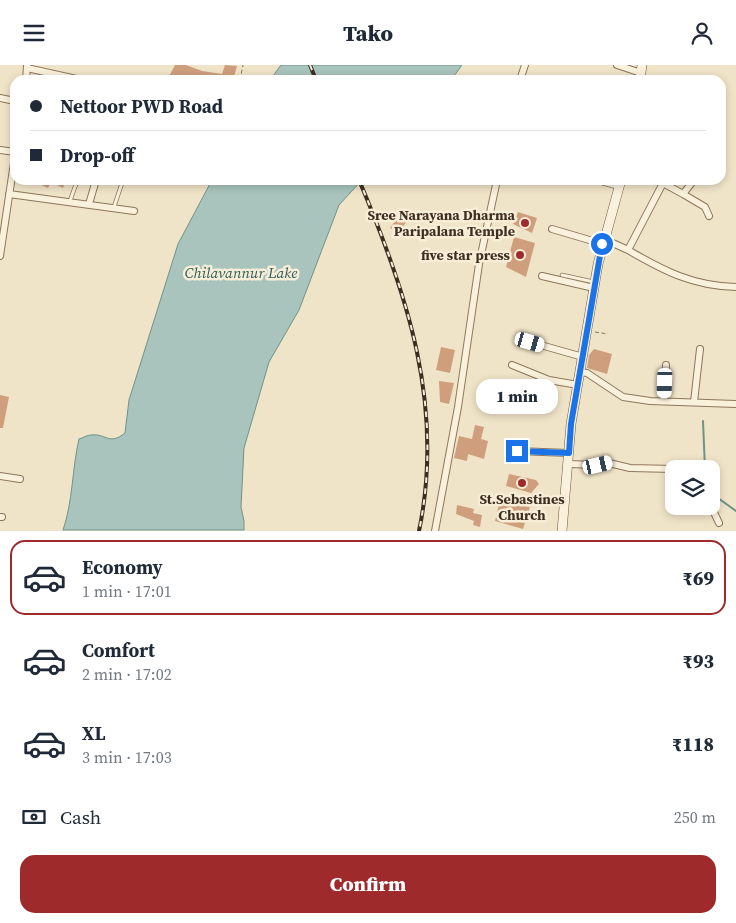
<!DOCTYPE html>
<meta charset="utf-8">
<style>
:root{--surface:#fff;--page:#f6f6f7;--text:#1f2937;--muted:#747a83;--line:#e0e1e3;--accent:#9e2a2b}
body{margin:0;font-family:"Source Serif 4",serif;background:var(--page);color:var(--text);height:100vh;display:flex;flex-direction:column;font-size:19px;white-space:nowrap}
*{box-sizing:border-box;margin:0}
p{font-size:16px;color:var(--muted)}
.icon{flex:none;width:28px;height:28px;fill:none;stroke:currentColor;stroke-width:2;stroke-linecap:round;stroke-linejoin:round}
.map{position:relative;height:466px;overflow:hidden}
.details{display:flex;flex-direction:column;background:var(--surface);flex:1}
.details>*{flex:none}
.top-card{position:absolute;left:10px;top:10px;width:716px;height:110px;border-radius:15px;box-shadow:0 2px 8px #0003;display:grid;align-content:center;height:110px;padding:0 20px;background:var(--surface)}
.tools{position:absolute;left:665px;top:395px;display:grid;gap:10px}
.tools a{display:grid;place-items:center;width:55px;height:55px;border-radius:10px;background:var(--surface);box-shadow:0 2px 8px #0003;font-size:25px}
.end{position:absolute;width:22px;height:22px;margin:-11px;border:6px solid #1a73e8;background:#fff;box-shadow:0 0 0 2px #fff}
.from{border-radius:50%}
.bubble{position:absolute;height:35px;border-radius:15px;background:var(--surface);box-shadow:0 2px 8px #0003;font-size:16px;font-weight:800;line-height:35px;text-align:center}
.car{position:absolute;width:15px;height:30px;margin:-15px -8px;border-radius:6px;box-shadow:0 0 4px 1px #0007;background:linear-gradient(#fff 24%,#345 0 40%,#fff 0 76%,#345 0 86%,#fff 0)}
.top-card b{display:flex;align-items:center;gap:18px;height:48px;font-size:19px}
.top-card b+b{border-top:1px solid var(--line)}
.top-card i{width:12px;height:12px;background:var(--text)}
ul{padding:9px 0 0;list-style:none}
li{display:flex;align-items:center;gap:15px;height:75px;margin:0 10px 8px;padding:0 10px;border:2px solid transparent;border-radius:15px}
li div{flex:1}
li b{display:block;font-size:19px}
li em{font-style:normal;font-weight:800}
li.selected{border-color:var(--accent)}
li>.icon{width:45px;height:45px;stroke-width:1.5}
.pay{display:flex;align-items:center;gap:12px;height:55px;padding:0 20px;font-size:19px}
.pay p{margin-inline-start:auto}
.button{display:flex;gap:10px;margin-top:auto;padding:10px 20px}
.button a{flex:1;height:58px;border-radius:15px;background:var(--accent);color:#fff;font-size:20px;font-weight:800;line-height:58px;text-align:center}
header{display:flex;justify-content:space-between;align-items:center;height:65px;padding:0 20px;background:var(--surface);font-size:22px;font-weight:800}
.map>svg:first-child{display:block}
.water{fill:#a9c4bc;stroke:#6f938a}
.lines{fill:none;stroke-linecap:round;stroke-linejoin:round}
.stream{stroke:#6f938a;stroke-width:2}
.building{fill:#cf9f7d}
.lane-casing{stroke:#8d765c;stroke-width:4.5}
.street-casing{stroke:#8d765c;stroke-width:8}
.secondary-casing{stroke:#6f573f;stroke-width:10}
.path{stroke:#8d765c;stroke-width:1;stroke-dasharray:4 2.5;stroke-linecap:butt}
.lane{stroke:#faf1dc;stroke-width:3}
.street{stroke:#faf1dc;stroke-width:6}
.secondary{stroke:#faf1dc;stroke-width:9}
.rail-casing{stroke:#3d2e20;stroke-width:4}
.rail{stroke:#f7eed8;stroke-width:2;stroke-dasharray:5.5;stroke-linecap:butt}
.route{stroke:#1a73e8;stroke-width:6}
.poi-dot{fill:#9e2a2b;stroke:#f7eed8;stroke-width:2}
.labels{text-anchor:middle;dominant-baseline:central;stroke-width:5;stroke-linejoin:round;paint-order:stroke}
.poi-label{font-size:14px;font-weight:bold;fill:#3d2e20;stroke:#f7eed8;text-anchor:end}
.water-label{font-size:15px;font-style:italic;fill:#2f5d5a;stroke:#f7eed8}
</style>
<header><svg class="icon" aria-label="menu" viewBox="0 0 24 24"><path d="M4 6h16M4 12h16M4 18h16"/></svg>Tako<svg class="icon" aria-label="person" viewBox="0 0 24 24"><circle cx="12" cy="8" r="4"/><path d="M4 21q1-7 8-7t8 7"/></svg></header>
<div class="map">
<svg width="736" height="466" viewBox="0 0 736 466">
<rect width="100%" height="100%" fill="#f0e4c8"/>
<!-- water -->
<path class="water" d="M 281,0 L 462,0 L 451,15 L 270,15 Z
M 212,115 L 362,115 L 339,140 L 299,245 L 269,297 L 244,383 L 241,442 L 244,456 L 244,465 L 63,465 C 73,436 72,404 79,374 C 83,373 87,370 91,370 C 106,368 109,381 125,368 L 129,335 L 178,179 Z"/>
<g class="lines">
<!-- stream -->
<path class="stream" d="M 703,356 L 705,404
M 711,428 L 736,446"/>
</g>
<!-- building -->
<path class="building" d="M 175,0 L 186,0 L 202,6 L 222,9 L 225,0 L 237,1 L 233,15 L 173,15 L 168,13 Z
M 30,115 L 66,115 L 63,123 L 51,117 L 48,123 Z
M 518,147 L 537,153 L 532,168 L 513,159 Z
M 400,149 L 408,154 L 399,168 L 390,163 Z
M 514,172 L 535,178 L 526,212 L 506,202 Z
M 441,282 L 455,285 L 450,308 L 436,305 Z
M 594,284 L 612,289 L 607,309 L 587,303 L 589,290 Z
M 439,316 L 454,318 L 449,339 L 440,337 Z
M 0,330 L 9,332 L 3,363 L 0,363 Z
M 475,360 L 484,362 L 481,374 L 488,376 L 484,394 L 468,389 L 467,396 L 454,393 L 459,371 L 472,374 Z
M 509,409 L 536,415 L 539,419 L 531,428 L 506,421 Z
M 500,435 L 530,442 L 523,464 L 495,456 Z
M 457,440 L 474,444 L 473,448 L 482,450 L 480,462 L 473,460 L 474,456 L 456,449 Z"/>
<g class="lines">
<defs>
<path id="lane" d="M 70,136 L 76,119
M 114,142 L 123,115
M 562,210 L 594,217"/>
<path id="street" d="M 617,0 L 641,8
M 27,3 L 81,15
M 26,15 L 27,1
M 520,15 L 525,0
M 0,33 L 15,36
M 0,85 L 15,87
M 597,115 L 619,121
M 9,129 L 134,146
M 683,129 L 705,142 L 709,151
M 89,139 L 96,115
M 552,164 L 603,179
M 604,174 L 628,185 L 663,118 L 683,129 L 694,115
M 628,185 C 664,206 693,221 736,222
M 0,191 L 15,91
M 542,211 L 594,223
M 530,277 L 583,292
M 512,300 L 549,315 L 578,320
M 580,307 L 587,308 L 623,332 L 650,336 L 736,339
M 664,336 L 666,300
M 694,337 L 700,284
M 517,386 L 569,388
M 568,399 L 598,400 L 609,398 L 630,403 L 674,404
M 0,411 L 20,414
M 711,441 L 719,458
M 0,452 L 2,452
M 435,466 L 458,342 L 479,199 L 497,115"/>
<path id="secondary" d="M 640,15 L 642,0
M 562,466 L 571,359 L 598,199 L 621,115"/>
</defs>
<!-- lane casing -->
<use href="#lane" class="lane-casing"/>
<!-- street casing -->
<use href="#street" class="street-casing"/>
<!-- secondary casing -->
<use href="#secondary" class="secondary-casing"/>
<!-- path -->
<path class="path" d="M 240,15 L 243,0
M 595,267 L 608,269"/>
<!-- lane -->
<use href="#lane" class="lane"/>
<!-- street -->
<use href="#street" class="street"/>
<!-- secondary -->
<use href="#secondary" class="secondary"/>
<defs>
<path id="rail" d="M 310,0 L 316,15
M 359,115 C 407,228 445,341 419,466"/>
</defs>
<!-- rail casing -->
<use href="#rail" class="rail-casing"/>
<!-- rail -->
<use href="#rail" class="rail"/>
</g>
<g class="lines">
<!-- route -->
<path class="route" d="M 517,386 L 569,388 L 571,359 L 602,179"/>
</g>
<!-- markers -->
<g class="poi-dot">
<circle cx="525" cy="158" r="5"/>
<circle cx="520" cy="190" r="5"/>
<circle cx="522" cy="418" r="5"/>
</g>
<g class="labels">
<!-- poi labels -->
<g class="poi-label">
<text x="515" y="150">Sree Narayana Dharma<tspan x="515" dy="16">Paripalana Temple</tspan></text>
<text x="510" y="190">five star press</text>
<text x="522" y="434" text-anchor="middle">St.Sebastines<tspan x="522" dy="16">Church</tspan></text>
</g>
<!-- water labels -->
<g class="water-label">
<text x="241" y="207">Chilavannur Lake</text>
</g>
</g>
</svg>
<div class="tools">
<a><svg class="icon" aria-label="layers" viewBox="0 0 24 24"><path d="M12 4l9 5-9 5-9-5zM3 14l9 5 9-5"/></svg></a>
</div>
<i class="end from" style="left:602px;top:179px"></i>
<i class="end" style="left:517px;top:386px"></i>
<div class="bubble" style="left:476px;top:314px;width:82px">1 min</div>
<i class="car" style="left:530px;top:277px;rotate:106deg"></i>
<i class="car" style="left:665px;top:318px;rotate:182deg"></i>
<i class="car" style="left:598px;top:400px;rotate:77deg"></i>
<div class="top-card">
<b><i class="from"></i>Nettoor PWD Road</b>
<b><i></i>Drop-off</b>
</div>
</div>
<section class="details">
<ul>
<li class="selected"><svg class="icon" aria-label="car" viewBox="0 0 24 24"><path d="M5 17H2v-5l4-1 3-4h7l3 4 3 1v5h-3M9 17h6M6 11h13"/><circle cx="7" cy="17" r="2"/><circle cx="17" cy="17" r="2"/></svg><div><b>Economy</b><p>1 min · 17:01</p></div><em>₹69</em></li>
<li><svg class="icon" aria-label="car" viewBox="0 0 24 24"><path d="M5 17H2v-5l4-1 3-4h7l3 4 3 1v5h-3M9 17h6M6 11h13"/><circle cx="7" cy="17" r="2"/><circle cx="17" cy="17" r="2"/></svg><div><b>Comfort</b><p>2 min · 17:02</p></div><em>₹93</em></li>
<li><svg class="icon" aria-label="car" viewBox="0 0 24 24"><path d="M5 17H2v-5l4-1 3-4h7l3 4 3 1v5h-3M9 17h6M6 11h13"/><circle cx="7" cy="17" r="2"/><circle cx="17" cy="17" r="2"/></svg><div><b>XL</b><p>3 min · 17:03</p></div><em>₹118</em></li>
</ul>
<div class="pay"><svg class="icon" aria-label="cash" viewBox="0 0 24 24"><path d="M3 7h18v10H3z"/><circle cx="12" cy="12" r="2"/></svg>Cash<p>250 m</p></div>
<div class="button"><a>Confirm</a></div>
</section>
